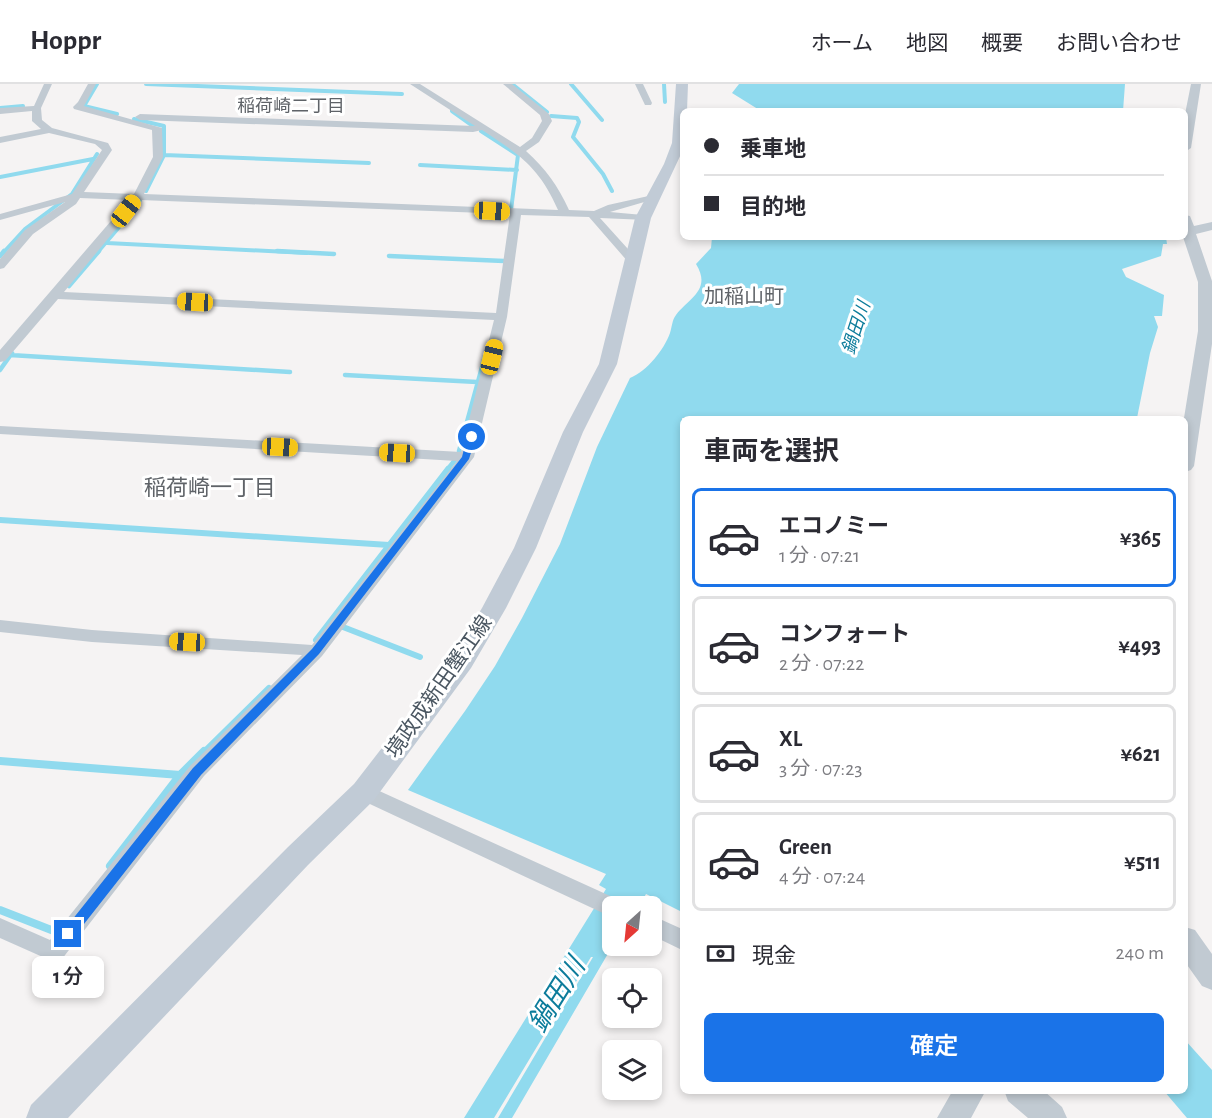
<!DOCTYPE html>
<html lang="ja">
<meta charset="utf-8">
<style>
:root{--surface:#fff;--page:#f7f7f7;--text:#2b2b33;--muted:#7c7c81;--line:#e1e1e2;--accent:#1a73e8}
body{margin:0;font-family:"Alegreya Sans","Noto Sans JP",sans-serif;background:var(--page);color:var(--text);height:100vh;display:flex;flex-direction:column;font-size:22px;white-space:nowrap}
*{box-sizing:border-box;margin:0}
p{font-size:20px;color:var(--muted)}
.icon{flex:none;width:33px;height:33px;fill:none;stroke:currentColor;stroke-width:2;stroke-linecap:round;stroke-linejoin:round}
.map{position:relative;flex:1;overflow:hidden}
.sheet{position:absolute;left:680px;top:332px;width:508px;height:678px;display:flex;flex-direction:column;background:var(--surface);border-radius:9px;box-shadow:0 3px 9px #0003}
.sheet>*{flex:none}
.guide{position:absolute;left:680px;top:24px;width:508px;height:132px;border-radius:9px;box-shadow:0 3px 9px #0003;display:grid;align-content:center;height:132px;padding:0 24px;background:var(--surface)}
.needle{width:39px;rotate:207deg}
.tools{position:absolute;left:602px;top:812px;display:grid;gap:12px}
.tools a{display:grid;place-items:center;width:60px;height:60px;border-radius:9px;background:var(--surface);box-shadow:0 3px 9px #0003;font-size:30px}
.end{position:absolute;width:27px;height:27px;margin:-14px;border:8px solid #1a73e8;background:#fff;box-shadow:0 0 0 3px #fff}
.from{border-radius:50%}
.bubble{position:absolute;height:42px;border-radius:9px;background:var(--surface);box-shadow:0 3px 9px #0003;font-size:20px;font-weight:600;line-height:42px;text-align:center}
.car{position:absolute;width:18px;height:36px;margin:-18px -9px;border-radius:8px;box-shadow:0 0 4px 2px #0007;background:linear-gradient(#f5c518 24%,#345 0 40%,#f5c518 0 76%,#345 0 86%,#f5c518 0)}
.guide b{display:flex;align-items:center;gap:21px;height:57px;font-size:22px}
.guide b+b{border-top:2px solid var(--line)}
.guide i{width:15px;height:15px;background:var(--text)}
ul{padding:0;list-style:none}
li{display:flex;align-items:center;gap:18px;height:99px;margin:0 12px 9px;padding:0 12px;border:3px solid var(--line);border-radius:9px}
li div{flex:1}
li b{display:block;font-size:22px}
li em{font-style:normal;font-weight:600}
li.on{border-color:var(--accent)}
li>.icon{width:54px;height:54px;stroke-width:1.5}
h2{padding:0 24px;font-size:27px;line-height:72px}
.pay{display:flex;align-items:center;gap:15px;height:66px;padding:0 24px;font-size:22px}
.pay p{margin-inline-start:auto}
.cta{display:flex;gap:12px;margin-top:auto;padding:12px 24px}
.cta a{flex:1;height:69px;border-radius:9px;background:var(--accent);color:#fff;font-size:24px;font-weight:600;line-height:69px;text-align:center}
header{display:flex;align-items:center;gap:36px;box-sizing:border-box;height:84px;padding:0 30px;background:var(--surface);border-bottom:2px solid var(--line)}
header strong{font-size:28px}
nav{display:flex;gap:33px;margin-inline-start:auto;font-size:21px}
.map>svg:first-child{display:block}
.water{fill:#90daee}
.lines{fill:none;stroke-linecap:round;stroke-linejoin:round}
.stream-far3{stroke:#90daee;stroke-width:4}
.stream-far2{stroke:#90daee;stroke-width:4.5}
.stream-far1{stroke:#90daee;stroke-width:6}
.stream{stroke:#90daee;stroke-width:8}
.minor{fill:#c1cad2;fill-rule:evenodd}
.tertiary{fill:#c1cad2;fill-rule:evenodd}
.secondary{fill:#c1cbd6;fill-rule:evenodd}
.route{fill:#1a73e8}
.labels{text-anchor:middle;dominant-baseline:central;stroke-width:6;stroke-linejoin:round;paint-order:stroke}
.far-neighbourhood-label{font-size:18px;fill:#5f6368;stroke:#fff}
.far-water-label{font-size:18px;font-style:italic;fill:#0c7c9b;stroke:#fff}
.far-quarter-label{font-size:20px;fill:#5f6368;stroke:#fff}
.street-label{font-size:21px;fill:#4a5661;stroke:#fff}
.neighbourhood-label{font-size:22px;fill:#5f6368;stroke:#fff}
.near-water-label{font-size:27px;font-style:italic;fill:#0c7c9b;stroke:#fff}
</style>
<header>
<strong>Hoppr</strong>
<nav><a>ホーム</a><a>地図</a><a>概要</a><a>お問い合わせ</a></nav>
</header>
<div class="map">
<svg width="1212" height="1034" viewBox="0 0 1212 1034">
<rect width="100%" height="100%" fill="#f5f3f3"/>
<!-- water -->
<path class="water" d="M 739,0 L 1125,0 L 1123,27 L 761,27 L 732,9 Z
M 712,153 L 1166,153 L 1167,160 L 1163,160 L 1161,172 L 1122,185 L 1126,193 L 1164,211 L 1162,232 L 1154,232 L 1158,243 L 1150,269 L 1137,334 L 682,334 L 682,828 L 646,810 L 641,819 L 628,813 L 622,822 L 612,822 L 613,861 L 512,1034 L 498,1034 L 593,873 L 591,873 L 494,1034 L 464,1034 L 606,805 L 599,801 L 606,790 L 408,706 L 465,627 L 495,582 L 522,534 L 560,460 L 597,363 L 630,294 C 647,287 664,266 670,249 C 672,243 672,236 676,231 C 689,214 712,206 696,180 L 711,164 Z
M 1185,956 L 1212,986 L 1212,1034 L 1187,1034 L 1164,1007 L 1185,1006 Z"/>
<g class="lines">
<!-- stream-far3 -->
<path class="stream-far3" d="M 97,0 L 84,22 L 117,30
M 146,0 L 402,10
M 512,0 L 547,28
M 571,0 L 602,36
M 664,0 L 665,18
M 0,24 L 23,22
M 452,27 L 473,42
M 551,32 L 577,34 L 579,38 L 573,53 L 603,90 L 612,107
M 134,35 L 164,42 L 164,71 L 146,107
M 481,47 L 518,71 L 511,126
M 164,71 L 369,79
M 420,81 L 517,86
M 0,93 L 93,75
M 132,129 L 140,116
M 107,159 L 307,169
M 3,169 L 25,145 L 72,110 L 97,70
M 97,169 L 126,135"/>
<!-- stream-far2 -->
<path class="stream-far2" d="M 277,167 L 334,170
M 0,172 L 4,167
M 389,172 L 504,177
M 69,202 L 99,167
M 10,271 L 290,288
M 0,286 L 12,269
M 345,291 L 477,298
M 459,367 L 485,272
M 447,386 L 455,376"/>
<!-- stream-far1 -->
<path class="stream-far1" d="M 0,436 L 389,461
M 343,543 L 420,573
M 316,556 L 448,385
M 203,669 L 269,604"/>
<!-- stream -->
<path class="stream" d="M 0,677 L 180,691
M 110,782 L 180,691 L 204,667
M 631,822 L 638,810
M 0,826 L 59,849 L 62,845"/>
<!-- minor -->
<path class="minor" d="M 44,0 L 52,0 L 41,24 L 42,36 L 52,44 L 108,59 L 112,66 L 84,108 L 134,110 L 153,73 L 152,46 L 74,25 L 73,23 L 78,18 L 88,0 L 96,0 L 84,22 L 162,44 L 163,73 L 144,110 L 558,126 C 539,83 520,71 482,46 L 473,48 L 140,36 L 135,33 L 140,30 L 475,42 L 410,0 L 420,0 L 520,63 L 532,54 L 542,37 L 540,31 L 503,0 L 512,0 L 549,30 L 552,37 L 539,58 L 526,67 C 546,85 558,102 569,126 L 594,127 L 608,121 L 653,111 L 658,114 L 610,128 L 643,131 L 647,132 L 647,136 L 600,134 L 637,175 L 639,177 L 633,180 L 629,179 L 589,133 L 521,131 L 507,233 L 474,373 L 322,572 L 204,692 L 62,875 L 54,878 L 0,854 L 0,834 L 50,856 L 190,682 L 302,571 L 92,558 L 0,548 L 0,536 L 92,546 L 312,561 L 457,377 L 0,350 L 0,342 L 461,368 L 494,236 L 58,215 L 5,277 L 0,278 L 0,266 L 129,116 L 80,114 L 76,120 L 33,150 L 4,184 L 0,185 L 0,175 L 25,146 L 65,118 L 0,136 L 0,130 L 72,110 L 102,66 L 95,60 L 49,49 L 0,59 L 0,53 L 41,45 L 32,37 L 32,27 L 0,30 L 0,24 L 34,22 ZM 140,116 L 510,130 L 496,229 L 64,208 Z
M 635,0 L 643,0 L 652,19 L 651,21 L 645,21 Z
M 364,700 L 619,816 L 622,822 L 612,822 L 612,832 L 605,830 L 357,714 L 354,708 L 357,702 Z
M 651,831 L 682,845 L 682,866 L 651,851 Z"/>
<!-- tertiary -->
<path class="tertiary" d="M 1191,0 L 1201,0 L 1191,64 L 1185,68 L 1185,30 Z
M 1185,131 L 1190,132 L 1194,142 L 1212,138 L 1212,146 L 1196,150 L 1212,197 L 1212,260 L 1194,382 L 1191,386 L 1185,388 L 1184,334 L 1198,247 L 1198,198 L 1183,153 L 1185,153 Z
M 1185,843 L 1195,846 L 1212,870 L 1212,906 L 1202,902 L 1185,878 Z
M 953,1006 L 986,1006 L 971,1034 L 937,1034 Z
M 1004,1006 L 1043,1006 L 1062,1023 L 1067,1034 L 1028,1034 L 1008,1017 Z"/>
<!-- secondary -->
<path class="secondary" d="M 676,0 L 688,0 L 687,27 L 682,27 L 682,68 L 651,134 L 617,280 L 583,348 L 536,464 L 506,524 L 471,584 L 374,716 L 308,781 L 68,1034 L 26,1034 L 31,1021 L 288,763 L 354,700 L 453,572 L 482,524 L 514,464 L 563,348 L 599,280 L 635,134 L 664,80 L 672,59 Z"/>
</g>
<!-- route -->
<path class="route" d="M 472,351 L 476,353 L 469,375 L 319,570 L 201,691 L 73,854 L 64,854 L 62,850 L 64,846 L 193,684 L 312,565 L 462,373 L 467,353 Z"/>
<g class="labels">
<!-- far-neighbourhood labels -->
<g class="far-neighbourhood-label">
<text x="291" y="23">稲荷崎二丁目</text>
</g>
<!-- far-water labels -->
<g class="far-water-label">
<text transform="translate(857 244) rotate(-72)">鍋田川</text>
</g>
<!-- far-quarter labels -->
<g class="far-quarter-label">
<text x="744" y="213">加稲山町</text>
</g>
<!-- street labels -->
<g class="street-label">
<text transform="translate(439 603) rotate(-55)">境政成新田蟹江線</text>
</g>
<!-- neighbourhood labels -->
<g class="neighbourhood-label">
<text x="210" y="404">稲荷崎一丁目</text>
</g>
<!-- near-water labels -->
<g class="near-water-label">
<text transform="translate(557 911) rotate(-58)">鍋田川</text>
</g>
</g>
</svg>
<div class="tools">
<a><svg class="needle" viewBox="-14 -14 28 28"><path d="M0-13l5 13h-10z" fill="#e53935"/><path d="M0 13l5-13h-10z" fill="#7c7c81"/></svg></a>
<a><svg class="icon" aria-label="locate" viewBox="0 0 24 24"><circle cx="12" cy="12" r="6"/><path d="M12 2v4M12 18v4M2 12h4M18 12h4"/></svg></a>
<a><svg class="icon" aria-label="layers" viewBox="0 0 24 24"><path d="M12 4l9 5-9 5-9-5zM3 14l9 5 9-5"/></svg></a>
</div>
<i class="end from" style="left:472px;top:353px"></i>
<i class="end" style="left:68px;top:850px"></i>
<div class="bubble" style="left:32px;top:872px;width:72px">1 分</div>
<i class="car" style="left:126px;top:127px;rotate:38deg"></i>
<i class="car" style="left:492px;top:127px;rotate:93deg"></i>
<i class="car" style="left:195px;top:218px;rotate:273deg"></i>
<i class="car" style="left:492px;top:273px;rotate:14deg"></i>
<i class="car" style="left:280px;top:363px;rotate:93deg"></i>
<i class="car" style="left:397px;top:369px;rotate:273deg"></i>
<i class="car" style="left:187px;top:558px;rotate:273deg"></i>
<div class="guide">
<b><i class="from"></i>乗車地</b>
<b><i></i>目的地</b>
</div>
<section class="sheet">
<h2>車両を選択</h2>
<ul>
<li class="on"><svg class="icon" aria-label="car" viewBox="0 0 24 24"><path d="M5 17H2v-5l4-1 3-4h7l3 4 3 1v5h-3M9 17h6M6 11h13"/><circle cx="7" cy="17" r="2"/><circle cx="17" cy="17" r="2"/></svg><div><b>エコノミー</b><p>1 分 · 07:21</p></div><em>¥365</em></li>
<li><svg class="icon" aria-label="car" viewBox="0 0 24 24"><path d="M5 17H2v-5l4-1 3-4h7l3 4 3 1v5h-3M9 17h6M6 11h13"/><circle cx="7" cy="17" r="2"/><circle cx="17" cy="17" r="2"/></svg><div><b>コンフォート</b><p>2 分 · 07:22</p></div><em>¥493</em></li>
<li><svg class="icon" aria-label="car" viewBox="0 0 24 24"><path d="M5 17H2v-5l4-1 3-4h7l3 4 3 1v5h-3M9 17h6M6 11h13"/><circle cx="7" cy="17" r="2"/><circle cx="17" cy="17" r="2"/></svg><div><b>XL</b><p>3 分 · 07:23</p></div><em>¥621</em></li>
<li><svg class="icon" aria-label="car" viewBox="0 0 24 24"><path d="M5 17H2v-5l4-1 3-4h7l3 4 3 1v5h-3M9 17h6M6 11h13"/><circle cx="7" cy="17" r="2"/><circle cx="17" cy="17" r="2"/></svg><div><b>Green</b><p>4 分 · 07:24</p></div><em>¥511</em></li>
</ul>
<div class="pay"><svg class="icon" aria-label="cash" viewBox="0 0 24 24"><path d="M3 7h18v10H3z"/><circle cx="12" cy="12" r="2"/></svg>現金<p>240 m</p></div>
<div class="cta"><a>確定</a></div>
</section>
</div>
